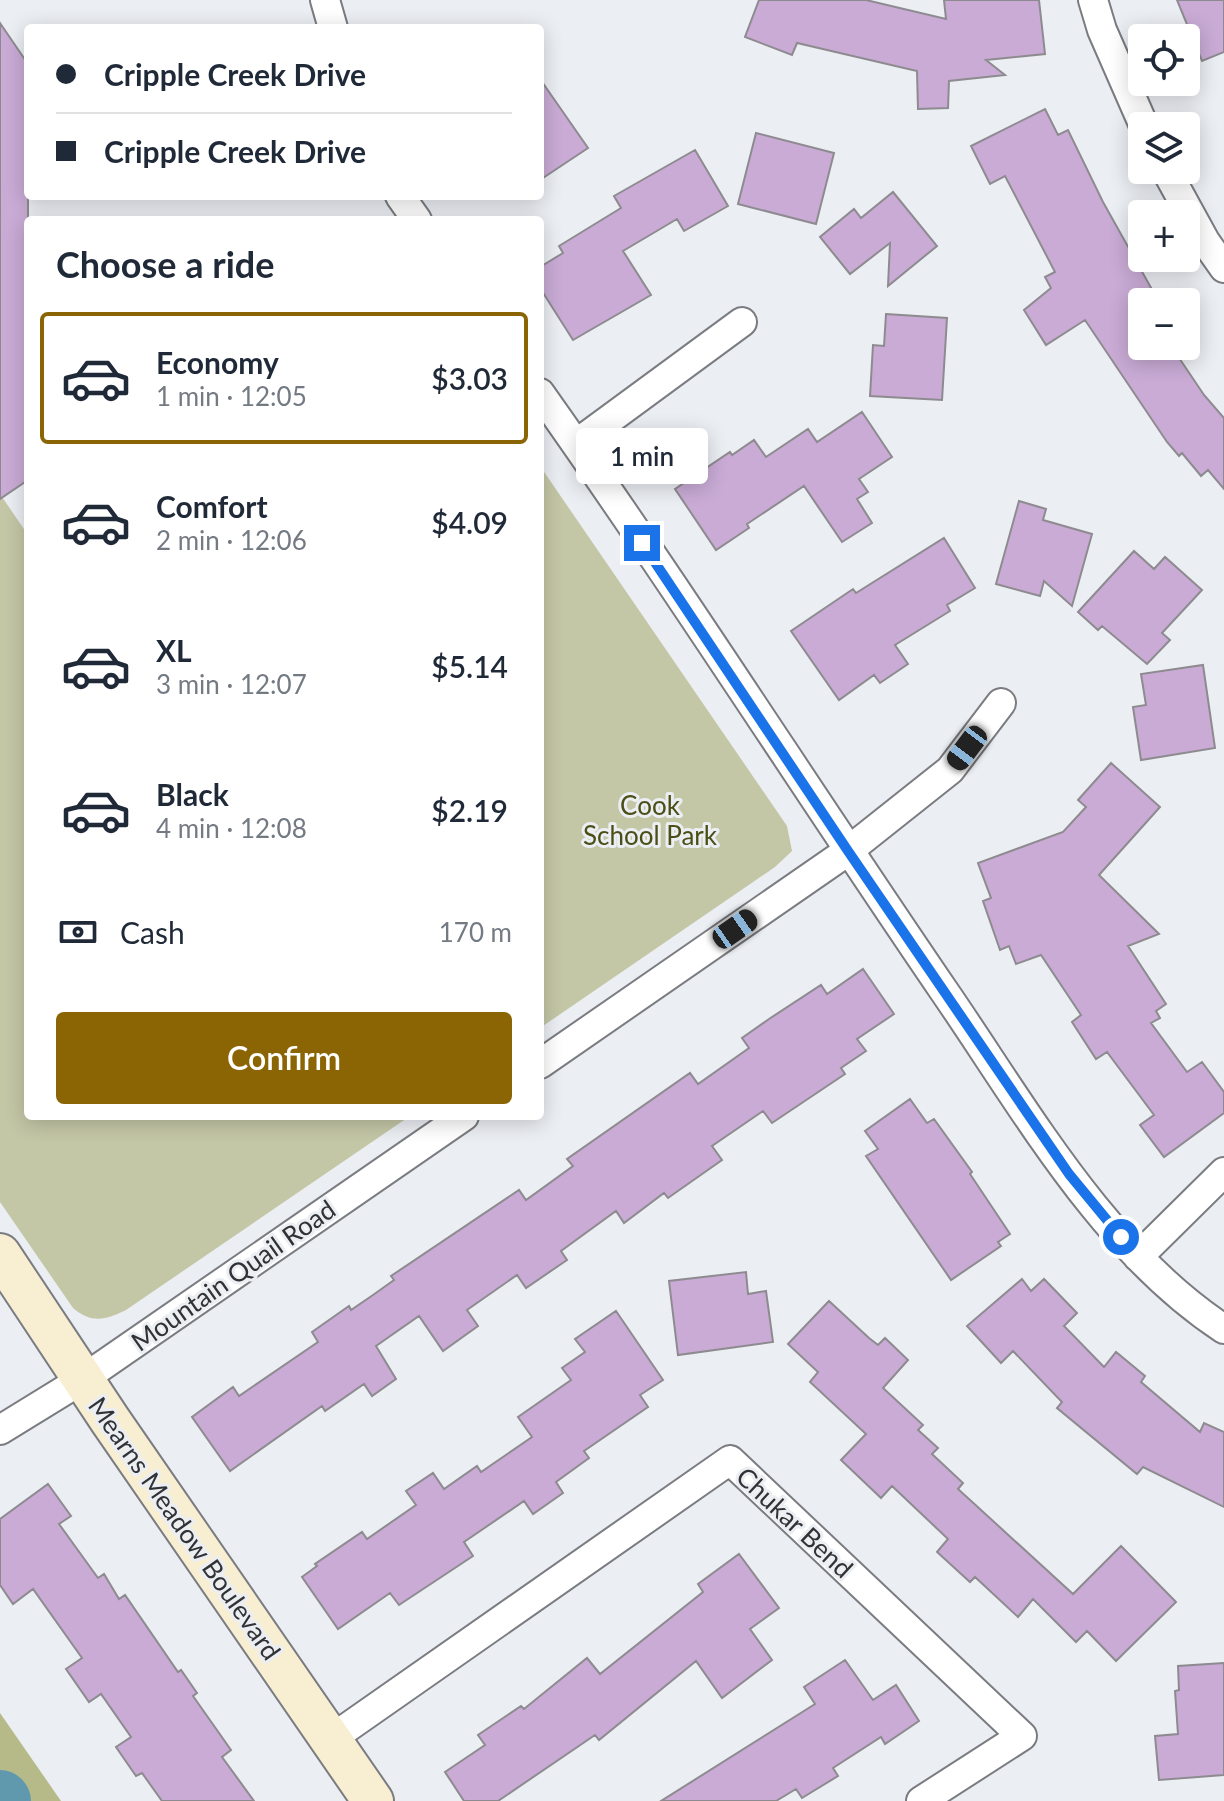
<!DOCTYPE html>
<meta charset="utf-8">
<style>
:root{--surface:#fff;--page:#f6f6f7;--text:#1f2937;--muted:#747a83;--line:#e0e1e3;--accent:#8b6504}
body{margin:0;font-family:Lato,sans-serif;background:var(--page);color:var(--text);height:100vh;display:flex;flex-direction:column;font-size:30px;white-space:nowrap}
*{box-sizing:border-box;margin:0}
p{font-size:26px;color:var(--muted)}
.icon{flex:none;width:44px;height:44px;fill:none;stroke:currentColor;stroke-width:2;stroke-linecap:round;stroke-linejoin:round}
.map{position:relative;flex:1;overflow:hidden}
.details{position:absolute;left:24px;top:216px;width:520px;height:904px;display:flex;flex-direction:column;background:var(--surface);border-radius:8px;box-shadow:0 4px 20px #0003}
.details>*{flex:none}
.banner{position:absolute;left:24px;top:24px;width:520px;height:176px;border-radius:8px;box-shadow:0 4px 20px #0003;display:grid;align-content:center;height:176px;padding:0 32px;background:var(--surface)}
.tools{position:absolute;left:1128px;top:24px;display:grid;gap:16px}
.tools a{display:grid;place-items:center;width:72px;height:72px;border-radius:8px;background:var(--surface);box-shadow:0 4px 20px #0003;font-size:40px}
.end{position:absolute;width:36px;height:36px;margin:-18px;border:10px solid #1a73e8;background:#fff;box-shadow:0 0 0 4px #fff}
.from{border-radius:50%}
.bubble{position:absolute;height:56px;border-radius:8px;background:var(--surface);box-shadow:0 4px 20px #0003;font-size:26px;font-weight:600;line-height:56px;text-align:center}
.car{position:absolute;width:24px;height:48px;margin:-24px -12px;border-radius:10px;box-shadow:0 0 6px 2px #0007;background:linear-gradient(#222 24%,#8ab4d8 0 40%,#222 0 76%,#8ab4d8 0 86%,#222 0)}
.banner b{display:flex;align-items:center;gap:28px;height:76px;font-size:30px}
.banner b+b{border-top:2px solid var(--line)}
.banner i{width:20px;height:20px;background:var(--text)}
ul{padding:0;list-style:none}
li{display:flex;align-items:center;gap:24px;height:132px;margin:0 16px 12px;padding:0 16px;border:4px solid transparent;border-radius:8px}
li div{flex:1}
li b{display:block;font-size:30px}
li em{font-style:normal;font-weight:600}
li.on{border-color:var(--accent)}
li>.icon{width:72px;height:72px;stroke-width:1.5}
h2{padding:0 32px;font-size:36px;line-height:96px}
.pay{display:flex;align-items:center;gap:20px;height:88px;padding:0 32px;font-size:30px}
.pay p{margin-inline-start:auto}
.primary-button{display:flex;gap:16px;margin-top:auto;padding:16px 32px}
.primary-button a{flex:1;height:92px;border-radius:8px;background:var(--accent);color:#fff;font-size:32px;font-weight:600;line-height:92px;text-align:center}
.map>svg:first-child{display:block}
.green{fill:#c4c7a6}
.forest{fill:#b5ba88}
.lines{fill:none;stroke-linecap:round;stroke-linejoin:round}
.river{stroke:#6099ae;stroke-width:60}
.building{fill:#c9abd5;stroke:#8e8b90;stroke-width:2}
.street-casing{stroke:#7a7c81;stroke-width:32}
.secondary-casing{stroke:#7a7c81;stroke-width:44}
.street{stroke:#fff;stroke-width:28}
.secondary{stroke:#f8eed1;stroke-width:40}
.route{stroke:#1a73e8;stroke-width:10}
.labels{text-anchor:middle;dominant-baseline:central;stroke-width:6;stroke-linejoin:round;paint-order:stroke}
.park-label{font-size:26px;fill:#4c4f15;stroke:#ebeef3}
.street-label{font-size:26px;fill:#313234;stroke:#ebeef3}
</style>
<div class="map">
<svg width="1224" height="1801" viewBox="0 0 1224 1801">
<rect width="100%" height="100%" fill="#ebeef3"/>
<!-- green -->
<path class="green" d="M 540,466 L 787,826 L 792,851 L 775,867 L 540,1028 Z
M 0,494 L 28,535 L 28,1116 L 410,1116 L 126,1310 C 106,1320 92,1324 73,1308 L 0,1202 Z"/>
<!-- forest -->
<path class="forest" d="M 0,1713 L 61,1801 L 0,1801 Z"/>
<g class="lines">
<!-- river -->
<path class="river" d="M 0,1800 L 1,1801"/>
</g>
<!-- building -->
<path class="building" d="M 759,0 L 866,0 L 946,19 L 944,0 L 1039,0 L 1045,54 L 986,60 L 1005,75 L 949,81 L 948,108 L 918,109 L 917,71 L 797,43 L 792,55 L 745,37 Z
M 1177,0 L 1224,0 L 1224,52 L 1202,61 Z
M 0,23 L 28,64 L 28,480 L 0,499 Z
M 540,79 L 588,148 L 540,180 Z
M 1045,109 L 1058,135 L 1068,130 L 1103,202 L 1159,302 L 1141,302 L 1142,346 L 1171,346 L 1204,395 L 1224,418 L 1224,489 L 1208,470 L 1201,476 L 1182,453 L 1179,456 L 1167,442 L 1085,320 L 1046,345 L 1024,310 L 1051,288 L 1045,277 L 1055,272 L 1005,176 L 990,184 L 971,146 Z
M 756,133 L 834,153 L 816,224 L 738,204 Z
M 695,150 L 728,206 L 684,231 L 677,219 L 623,251 L 651,295 L 573,340 L 540,288 L 540,267 L 563,253 L 559,246 L 621,208 L 614,196 Z
M 893,192 L 937,246 L 888,286 L 890,243 L 850,274 L 820,237 L 854,209 L 861,218 Z
M 886,314 L 947,318 L 942,400 L 870,396 L 873,345 L 884,346 Z
M 862,412 L 892,457 L 859,479 L 868,492 L 857,499 L 872,523 L 842,542 L 804,486 L 747,524 L 749,528 L 716,550 L 675,489 L 730,452 L 732,455 L 754,440 L 766,457 L 808,429 L 817,442 Z
M 1019,501 L 1046,509 L 1043,520 L 1092,534 L 1072,606 L 1044,581 L 1040,596 L 996,584 Z
M 944,538 L 975,588 L 947,605 L 950,611 L 895,645 L 908,664 L 880,683 L 874,675 L 839,700 L 791,631 L 853,589 L 856,593 Z
M 1134,551 L 1154,569 L 1165,557 L 1202,590 L 1162,633 L 1170,640 L 1147,664 L 1102,626 L 1098,630 L 1078,612 Z
M 1203,665 L 1215,748 L 1141,760 L 1133,707 L 1146,705 L 1141,674 Z
M 1111,763 L 1160,807 L 1099,875 L 1159,934 L 1128,946 L 1166,1004 L 1156,1011 L 1160,1018 L 1151,1023 L 1187,1072 L 1202,1062 L 1224,1092 L 1224,1113 L 1164,1157 L 1140,1125 L 1154,1115 L 1107,1052 L 1096,1059 L 1072,1022 L 1081,1015 L 1041,955 L 1016,964 L 1009,946 L 1000,950 L 983,901 L 991,898 L 978,863 L 1063,832 L 1086,807 L 1078,800 Z
M 863,969 L 894,1014 L 857,1039 L 866,1051 L 841,1068 L 845,1074 L 772,1123 L 763,1111 L 712,1146 L 722,1160 L 668,1198 L 664,1193 L 624,1223 L 616,1211 L 561,1251 L 567,1260 L 526,1288 L 517,1275 L 467,1310 L 478,1326 L 443,1351 L 419,1316 L 376,1346 L 396,1379 L 372,1396 L 364,1384 L 325,1411 L 322,1406 L 230,1471 L 192,1417 L 233,1387 L 239,1396 L 318,1342 L 312,1332 L 349,1306 L 351,1310 L 373,1295 L 394,1280 L 391,1276 L 519,1190 L 526,1200 L 573,1166 L 567,1159 L 690,1073 L 698,1084 L 749,1048 L 742,1038 L 769,1019 L 821,985 L 827,994 Z
M 910,1099 L 927,1123 L 934,1119 L 972,1172 L 970,1174 L 1010,1234 L 998,1242 L 1001,1246 L 951,1280 L 866,1156 L 878,1149 L 865,1131 Z
M 746,1272 L 748,1294 L 766,1291 L 773,1342 L 678,1355 L 669,1281 Z
M 1022,1279 L 1031,1291 L 1044,1279 L 1077,1313 L 1064,1326 L 1104,1367 L 1116,1352 L 1145,1376 L 1141,1382 L 1200,1432 L 1204,1423 L 1224,1432 L 1224,1507 L 1143,1467 L 1137,1474 L 1057,1408 L 1062,1402 L 1013,1351 L 1001,1363 L 967,1326 Z
M 829,1301 L 869,1338 L 878,1345 L 885,1338 L 908,1360 L 883,1388 L 923,1425 L 918,1430 L 938,1448 L 932,1454 L 963,1483 L 958,1489 L 1073,1594 L 1121,1546 L 1176,1602 L 1116,1661 L 1087,1631 L 1076,1642 L 1033,1599 L 1018,1617 L 975,1577 L 970,1582 L 937,1552 L 948,1539 L 892,1486 L 881,1498 L 841,1460 L 866,1434 L 810,1382 L 818,1372 L 788,1344 Z
M 616,1311 L 663,1380 L 640,1395 L 648,1407 L 584,1451 L 589,1458 L 556,1482 L 563,1493 L 533,1514 L 524,1501 L 464,1542 L 473,1556 L 399,1605 L 390,1593 L 338,1629 L 302,1577 L 317,1566 L 315,1564 L 362,1532 L 367,1539 L 416,1505 L 406,1491 L 433,1473 L 444,1489 L 477,1466 L 481,1472 L 532,1437 L 518,1417 L 571,1380 L 562,1368 L 585,1352 L 575,1339 Z
M 48,1484 L 71,1516 L 59,1524 L 98,1578 L 104,1574 L 119,1599 L 125,1595 L 178,1672 L 181,1670 L 197,1693 L 193,1696 L 231,1750 L 222,1757 L 254,1801 L 162,1801 L 142,1773 L 136,1776 L 116,1747 L 131,1737 L 101,1694 L 89,1702 L 66,1669 L 82,1658 L 33,1589 L 13,1604 L 0,1585 L 0,1519 Z
M 739,1554 L 779,1608 L 750,1629 L 772,1660 L 722,1698 L 696,1661 L 599,1740 L 595,1735 L 498,1801 L 464,1801 L 445,1772 L 485,1745 L 478,1735 L 521,1706 L 524,1709 L 587,1658 L 600,1674 L 703,1592 L 698,1584 Z
M 845,1660 L 873,1700 L 896,1685 L 919,1721 L 885,1744 L 881,1737 L 833,1768 L 838,1776 L 802,1798 L 796,1789 L 776,1801 L 661,1801 L 815,1704 L 804,1687 Z
M 1224,1663 L 1224,1775 L 1159,1780 L 1155,1736 L 1178,1734 L 1175,1691 L 1179,1690 L 1178,1666 Z"/>
<g class="lines">
<defs>
<path id="street" d="M 325,0 L 333,28
M 1093,0 L 1102,30 L 1144,126
M 1166,170 L 1205,241 L 1224,268
M 400,196 L 417,220
M 540,393 C 679,589 808,792 944,991 C 1024,1107 1103,1250 1224,1329
M 576,444 L 742,322
M 540,1064 L 848,851 L 950,770 L 1001,703
M 1138,1257 L 1224,1172
M 0,1430 L 83,1379 L 464,1116
M 331,1739 L 730,1460 L 1022,1736 L 921,1801"/>
<path id="secondary" d="M 0,1254 L 110,1420 L 373,1801"/>
</defs>
<!-- street casing -->
<use href="#street" class="street-casing"/>
<!-- secondary casing -->
<use href="#secondary" class="secondary-casing"/>
<!-- street -->
<use href="#street" class="street"/>
<!-- secondary -->
<use href="#secondary" class="secondary"/>
</g>
<g class="lines">
<!-- route -->
<path class="route" d="M 642,543 L 848,851 L 1069,1174 L 1121,1237"/>
</g>
<g class="labels">
<!-- park labels -->
<g class="park-label">
<text x="650" y="805">Cook<tspan x="650" dy="30">School Park</tspan></text>
</g>
<!-- street labels -->
<g class="street-label">
<text transform="translate(233 1275) rotate(-35)">Mountain Quail Road</text>
<text transform="translate(795 1522) rotate(43)">Chukar Bend</text>
<text transform="translate(185 1528) rotate(55)">Mearns Meadow Boulevard</text>
</g>
</g>
</svg>
<div class="tools">
<a><svg class="icon" aria-label="locate" viewBox="0 0 24 24"><circle cx="12" cy="12" r="6"/><path d="M12 2v4M12 18v4M2 12h4M18 12h4"/></svg></a>
<a><svg class="icon" aria-label="layers" viewBox="0 0 24 24"><path d="M12 4l9 5-9 5-9-5zM3 14l9 5 9-5"/></svg></a>
<a>+</a>
<a>−</a>
</div>
<i class="end from" style="left:1121px;top:1237px"></i>
<i class="end" style="left:642px;top:543px"></i>
<div class="bubble" style="left:576px;top:428px;width:132px">1 min</div>
<i class="car" style="left:967px;top:748px;rotate:217deg"></i>
<i class="car" style="left:735px;top:929px;rotate:55deg"></i>
<div class="banner">
<b><i class="from"></i>Cripple Creek Drive</b>
<b><i></i>Cripple Creek Drive</b>
</div>
<section class="details">
<h2>Choose a ride</h2>
<ul>
<li class="on"><svg class="icon" aria-label="car" viewBox="0 0 24 24"><path d="M5 17H2v-5l4-1 3-4h7l3 4 3 1v5h-3M9 17h6M6 11h13"/><circle cx="7" cy="17" r="2"/><circle cx="17" cy="17" r="2"/></svg><div><b>Economy</b><p>1 min · 12:05</p></div><em>$3.03</em></li>
<li><svg class="icon" aria-label="car" viewBox="0 0 24 24"><path d="M5 17H2v-5l4-1 3-4h7l3 4 3 1v5h-3M9 17h6M6 11h13"/><circle cx="7" cy="17" r="2"/><circle cx="17" cy="17" r="2"/></svg><div><b>Comfort</b><p>2 min · 12:06</p></div><em>$4.09</em></li>
<li><svg class="icon" aria-label="car" viewBox="0 0 24 24"><path d="M5 17H2v-5l4-1 3-4h7l3 4 3 1v5h-3M9 17h6M6 11h13"/><circle cx="7" cy="17" r="2"/><circle cx="17" cy="17" r="2"/></svg><div><b>XL</b><p>3 min · 12:07</p></div><em>$5.14</em></li>
<li><svg class="icon" aria-label="car" viewBox="0 0 24 24"><path d="M5 17H2v-5l4-1 3-4h7l3 4 3 1v5h-3M9 17h6M6 11h13"/><circle cx="7" cy="17" r="2"/><circle cx="17" cy="17" r="2"/></svg><div><b>Black</b><p>4 min · 12:08</p></div><em>$2.19</em></li>
</ul>
<div class="pay"><svg class="icon" aria-label="cash" viewBox="0 0 24 24"><path d="M3 7h18v10H3z"/><circle cx="12" cy="12" r="2"/></svg>Cash<p>170 m</p></div>
<div class="primary-button"><a>Confirm</a></div>
</section>
</div>
